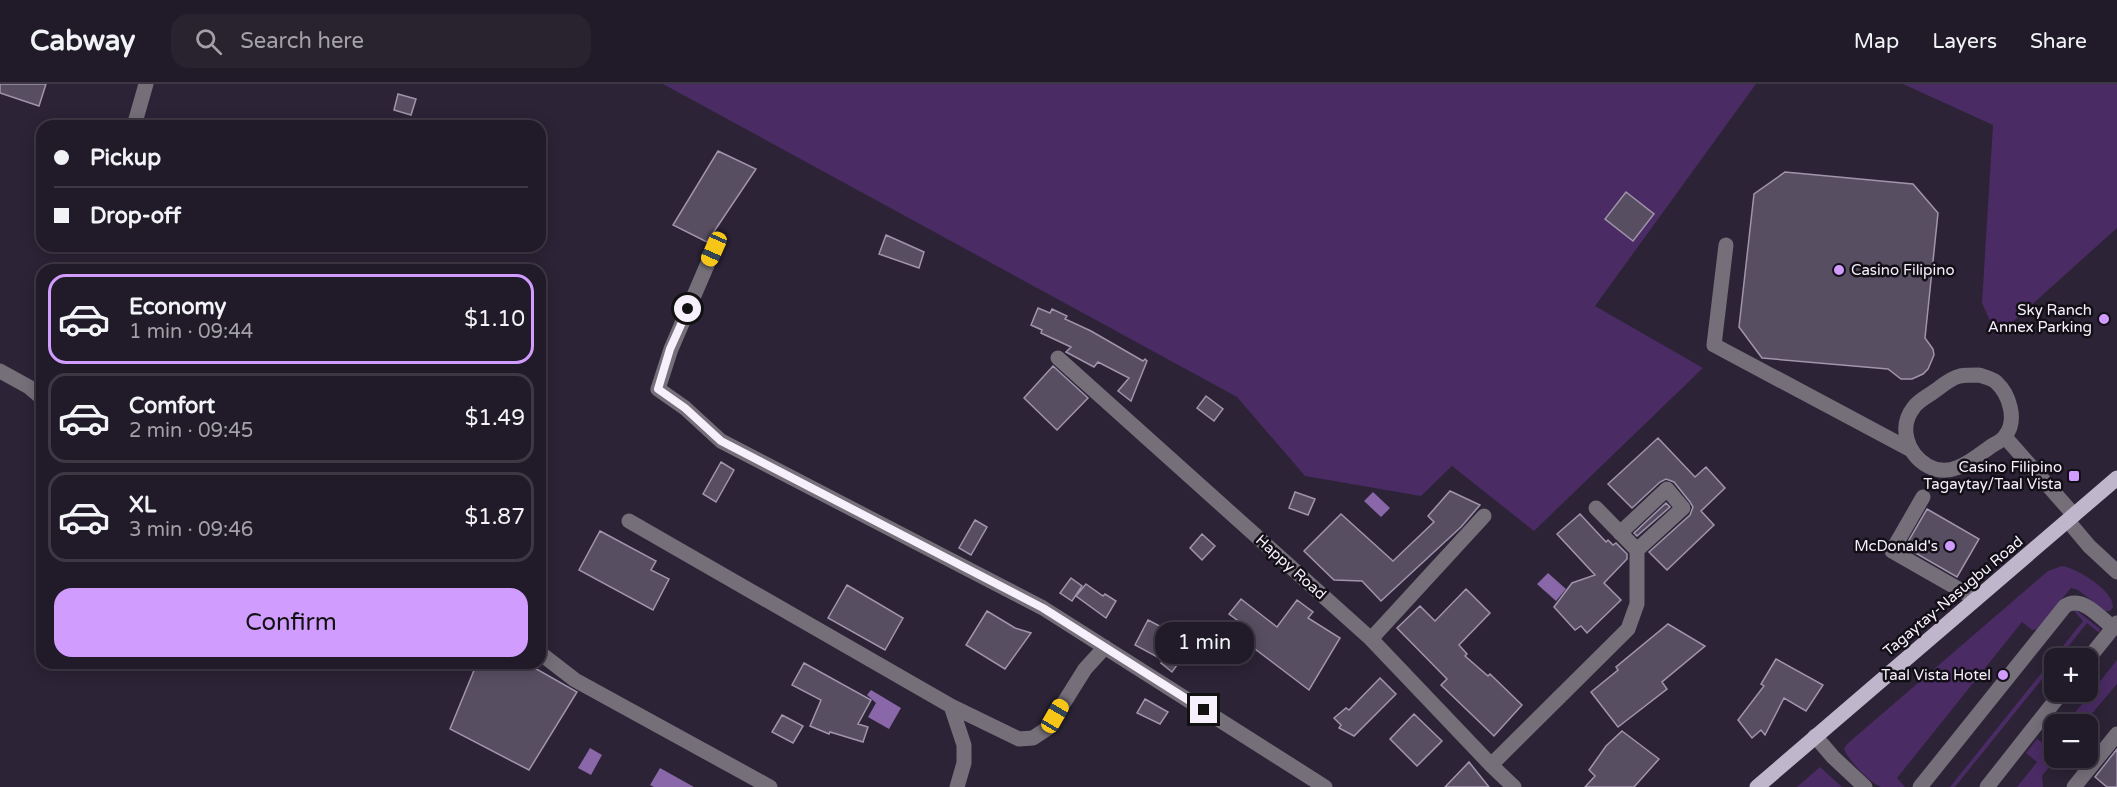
<!DOCTYPE html>
<meta charset="utf-8">
<style>
:root{--surface:#211a28;--page:#292330;--text:#f1f3f6;--muted:#a2a1a8;--line:#3e3845;--accent:#d09dff}
body{margin:0;font-family:"Varela Round",sans-serif;background:var(--page);color:var(--text);height:100vh;display:flex;flex-direction:column;font-size:22px;white-space:nowrap}
*{box-sizing:border-box;margin:0}
p{font-size:20px;color:var(--muted)}
.icon{flex:none;width:33px;height:33px;fill:none;stroke:currentColor;stroke-width:2;stroke-linecap:round;stroke-linejoin:round}
.map{position:relative;flex:1;overflow:hidden}
.panel{position:absolute;left:36px;top:180px;width:510px;height:405px;display:flex;flex-direction:column;background:var(--surface);border-radius:18px;box-shadow:0 3px 15px #0003,0 0 0 2px var(--line)}
.panel>*{flex:none}
.banner{position:absolute;left:36px;top:36px;width:510px;height:132px;border-radius:18px;box-shadow:0 3px 15px #0003,0 0 0 2px var(--line);display:grid;align-content:center;height:132px;padding:0 18px;background:var(--surface)}
.controls{position:absolute;left:2044px;top:564px;display:grid;gap:12px}
.controls a{display:grid;place-items:center;width:54px;height:54px;border-radius:12px;background:var(--surface);box-shadow:0 3px 15px #0003,0 0 0 2px var(--line);font-size:30px}
.end{position:absolute;width:27px;height:27px;margin:-14px;border:8px solid #f6f0fd;background:#111;box-shadow:0 0 0 3px #111}
.from{border-radius:50%}
.bubble{position:absolute;height:42px;border-radius:18px;background:var(--surface);box-shadow:0 3px 15px #0003,0 0 0 2px var(--line);font-size:20px;font-weight:600;line-height:42px;text-align:center}
.car{position:absolute;width:18px;height:36px;margin:-18px -9px;border-radius:8px;box-shadow:0 0 4px 2px #0007;background:linear-gradient(#f5c518 24%,#345 0 40%,#f5c518 0 76%,#345 0 86%,#f5c518 0)}
.banner b{display:flex;align-items:center;gap:21px;height:57px;font-size:22px}
.banner b+b{border-top:2px solid var(--line)}
.banner i{width:15px;height:15px;background:var(--text)}
ul{padding:10px 0 0;list-style:none}
li{display:flex;align-items:center;gap:18px;height:90px;margin:0 12px 9px;padding:0 6px;border:3px solid var(--line);border-radius:18px}
li div{flex:1}
li b{display:block;font-size:22px}
li em{font-style:normal;font-weight:600}
li.current{border-color:var(--accent)}
li>.icon{width:54px;height:54px;stroke-width:1.5}
.primary-button{display:flex;gap:12px;margin-top:auto;padding:12px 18px}
.primary-button a{flex:1;height:69px;border-radius:18px;background:var(--accent);color:#111;font-size:24px;font-weight:600;line-height:69px;text-align:center}
header{display:flex;align-items:center;gap:36px;box-sizing:border-box;height:84px;padding:0 30px;background:var(--surface);border-bottom:2px solid var(--line)}
header strong{font-size:28px}
nav{display:flex;gap:33px;margin-inline-start:auto;font-size:21px}
.search{width:420px;height:54px;background:var(--page);display:flex;align-items:center;gap:15px;box-sizing:border-box;padding:0 21px;border-radius:18px;color:var(--muted);font-size:22px}
.map>svg:first-child{display:block}
.green{fill:#4a2b64}
.water{fill:#8967a8}
.building{fill:#584e62;stroke:#a095ac;stroke-width:1.5}
.lines{fill:none;stroke-linecap:round;stroke-linejoin:round}
.minor{stroke:#746f79;stroke-width:15}
.major{stroke:#c0b6cb;stroke-width:15}
.route{stroke:#f6f0fd;stroke-width:8}
.poi-dot{fill:#d09dff;stroke:#130f17;stroke-width:2}
.labels{text-anchor:middle;dominant-baseline:central;stroke-width:5;stroke-linejoin:round;paint-order:stroke}
.poi-label{font-size:15px;fill:#f6f0fd;stroke:#130f17;text-anchor:end}
.street-label{font-size:15px;fill:#f6f0fd;stroke:#130f17}
</style>
<header>
<strong>Cabway</strong>
<div class="search"><svg class="icon" aria-label="search" viewBox="0 0 24 24"><circle cx="10" cy="10" r="6"/><path d="M15 15l6 6"/></svg>Search here</div>
<nav><a>Map</a><a>Layers</a><a>Share</a></nav>
</header>
<div class="map">
<svg width="2117" height="703" viewBox="0 0 2117 703">
<rect width="100%" height="100%" fill="#2c2336"/>
<!-- green -->
<path class="green" d="M 663,0 L 1756,0 L 1595,222 L 1703,284 L 1534,447 L 1452,382 L 1421,412 L 1305,392 L 1237,313 Z
M 1903,0 L 2117,0 L 2117,144 L 1997,252 L 1982,219 L 1993,41 Z
M 2062,482 C 2077,484 2114,507 2113,523 L 2110,527 L 2105,527 L 2078,506 L 2071,504 L 2037,545 L 2032,546 L 2022,538 L 1897,694 L 1905,703 C 1898,703 1887,703 1881,703 C 1870,699 1848,676 1844,665 L 1847,660 L 2048,487 Z
M 2073,526 L 2076,526 L 2100,545 L 2100,547 L 2098,548 L 2087,539 L 2059,574 L 2055,574 L 2055,579 L 1955,703 L 1950,703 L 2083,537 Z
M 2117,576 L 2117,600 L 2083,640 L 2066,640 Z
M 2037,655 L 2049,663 L 2055,655 L 2056,674 L 2042,692 L 2043,703 L 2017,703 L 2037,678 L 2026,669 Z
M 1820,683 L 1842,703 L 1797,703 Z"/>
<!-- water -->
<path class="water" d="M 1373,408 L 1390,424 L 1381,433 L 1364,417 Z
M 1548,489 L 1566,505 L 1556,517 L 1537,500 Z
M 871,606 L 901,624 L 889,645 L 868,633 L 876,619 L 867,611 Z
M 590,664 L 602,671 L 591,691 L 578,684 Z
M 660,684 L 694,703 L 654,703 L 650,701 Z"/>
<!-- building -->
<path class="building" d="M 0,0 L 46,0 L 39,22 L 0,9 Z
M 398,10 L 416,15 L 411,31 L 394,26 Z
M 718,67 L 756,85 L 707,158 L 673,141 Z
M 1785,88 L 1913,100 L 1938,129 L 1925,254 L 1933,265 L 1934,271 L 1928,285 L 1923,290 L 1912,295 L 1901,295 L 1888,285 L 1762,274 L 1739,243 L 1754,110 Z
M 1626,108 L 1654,130 L 1633,157 L 1605,135 Z
M 886,151 L 924,168 L 919,184 L 879,170 Z
M 1038,224 L 1050,229 L 1052,225 L 1067,232 L 1065,235 L 1091,247 L 1143,277 L 1145,275 L 1147,277 L 1131,317 L 1118,307 L 1129,294 L 1098,278 L 1094,283 L 1066,268 L 1071,263 L 1041,249 L 1042,246 L 1031,241 Z
M 1053,282 L 1088,314 L 1057,346 L 1024,314 Z
M 1206,312 L 1223,325 L 1214,337 L 1197,324 Z
M 1658,354 L 1695,393 L 1706,383 L 1725,404 L 1701,427 L 1714,441 L 1667,486 L 1649,468 L 1690,431 L 1693,423 L 1690,418 L 1674,398 L 1666,395 L 1660,398 L 1632,424 L 1608,400 Z
M 721,378 L 734,386 L 716,418 L 703,410 Z
M 1450,407 L 1480,421 L 1461,443 L 1381,517 L 1362,497 L 1334,496 L 1304,467 L 1341,430 L 1393,477 L 1434,438 L 1428,432 Z
M 1295,408 L 1315,415 L 1308,431 L 1289,424 Z
M 1666,419 L 1670,423 L 1637,452 L 1634,449 Z
M 1927,425 L 1979,455 L 1957,493 L 1905,463 Z
M 1580,430 L 1606,458 L 1608,456 L 1613,461 L 1616,459 L 1627,470 L 1627,475 L 1604,499 L 1621,516 L 1587,549 L 1581,542 L 1575,546 L 1554,523 L 1572,499 L 1595,491 L 1557,450 Z
M 975,436 L 987,443 L 971,471 L 959,464 Z
M 600,447 L 656,477 L 651,486 L 669,495 L 653,526 L 579,486 Z
M 1202,450 L 1215,462 L 1202,476 L 1190,464 Z
M 1071,494 L 1082,502 L 1072,517 L 1060,509 Z
M 1086,500 L 1103,512 L 1105,510 L 1116,517 L 1106,534 L 1076,512 Z
M 847,501 L 903,534 L 885,566 L 828,534 Z
M 1466,505 L 1490,529 L 1459,561 L 1467,570 L 1465,572 L 1488,592 L 1490,590 L 1522,621 L 1494,652 L 1441,601 L 1447,595 L 1397,544 L 1420,522 L 1435,537 Z
M 1241,515 L 1277,543 L 1297,516 L 1313,528 L 1308,534 L 1340,554 L 1309,606 L 1234,549 L 1241,539 L 1229,530 Z
M 987,527 L 1015,544 L 1031,549 L 1005,585 L 966,561 Z
M 1148,536 L 1175,550 L 1161,575 L 1135,561 Z
M 1668,540 L 1705,562 L 1662,598 L 1667,605 L 1618,643 L 1591,608 L 1618,586 L 1616,583 Z
M 1168,569 L 1180,577 L 1172,588 L 1161,579 Z
M 1776,575 L 1823,601 L 1806,627 L 1784,614 L 1765,651 L 1761,646 L 1752,654 L 1738,636 L 1764,602 L 1761,600 Z
M 477,579 L 526,579 L 577,608 L 529,686 L 450,645 Z
M 804,579 L 871,616 L 858,640 L 868,643 L 863,658 L 830,648 L 829,650 L 810,642 L 821,616 L 792,601 Z
M 1380,594 L 1396,610 L 1354,652 L 1339,644 L 1341,641 L 1334,634 L 1346,624 L 1349,626 Z
M 1145,615 L 1168,628 L 1160,640 L 1137,629 Z
M 1414,630 L 1442,657 L 1417,682 L 1390,655 Z
M 782,631 L 803,642 L 793,659 L 772,648 Z
M 1622,647 L 1659,675 L 1634,703 L 1585,703 L 1595,692 L 1589,686 L 1606,662 Z
M 2117,665 L 2117,703 L 2107,703 L 2095,693 Z
M 1469,678 L 1489,703 L 1445,703 Z"/>
<g class="lines">
<!-- minor -->
<path class="minor" d="M 134,42 L 146,0
M 1726,161 L 1714,261 L 1911,366
M 714,165 L 671,265 L 658,305 L 685,324 L 721,357 L 1043,524 L 1325,703
M 1058,274 L 1371,555 L 1491,681 L 1514,703
M 0,287 L 29,303 L 42,314
M 1979,291 C 1984,293 1991,294 1996,298 C 2009,310 2018,336 2005,352 C 2002,357 1994,360 1990,363 C 1972,376 1951,395 1928,382 C 1907,370 1898,343 1914,323 C 1919,316 1930,311 1936,306 C 1943,301 1951,294 1960,292 C 1966,291 1973,291 1979,291 Z
M 2005,353 L 2074,431
M 1923,413 L 1892,467 L 1976,515
M 629,437 L 951,622 L 1019,655 L 1033,654 L 1048,644 L 1085,585 L 1105,563
M 2068,437 L 2089,462 L 2117,488
M 1620,449 L 1667,405 L 1683,424 L 1637,466
M 1371,555 L 1484,432
M 540,569 L 575,596 L 770,703
M 2088,575 L 2117,539
M 951,622 L 964,661 L 964,679 L 957,703
M 1815,652 L 1833,673 L 1865,703
M 1491,681 L 1628,545 L 1637,520 L 1637,466 L 1596,424
M 1920,703 L 2065,522 C 2082,511 2100,533 2113,544
M 1987,703 L 2062,608
M 2074,703 L 2117,650"/>
<!-- major -->
<path class="major" d="M 1757,703 L 2117,394"/>
</g>
<g class="lines">
<!-- route -->
<path class="route" d="M 688,225 L 670,265 L 658,305 L 685,324 L 721,357 L 1043,524 L 1204,626"/>
</g>
<!-- markers -->
<g class="poi-dot">
<circle cx="1839" cy="186" r="6"/>
<circle cx="2104" cy="235" r="6"/>
<rect x="2068" y="386" width="12" height="12" rx="3"/>
<circle cx="1950" cy="462" r="6"/>
<circle cx="2003" cy="591" r="6"/>
</g>
<g class="labels">
<!-- poi labels -->
<g class="poi-label">
<text x="1851" y="186" text-anchor="start">Casino Filipino</text>
<text x="2092" y="226">Sky Ranch<tspan x="2092" dy="17">Annex Parking</tspan></text>
<text x="2062" y="383">Casino Filipino<tspan x="2062" dy="17">Tagaytay/Taal Vista</tspan></text>
<text x="1938" y="462">McDonald's</text>
<text x="1991" y="591">Taal Vista Hotel</text>
</g>
<!-- street labels -->
<g class="street-label">
<text transform="translate(1291 483) rotate(42)">Happy Road</text>
<text transform="translate(1953 512) rotate(-40)">Tagaytay-Nasugbu Road</text>
</g>
</g>
</svg>
<div class="controls">
<a>+</a>
<a>−</a>
</div>
<i class="end from" style="left:688px;top:225px"></i>
<i class="end" style="left:1204px;top:626px"></i>
<div class="bubble" style="left:1155px;top:538px;width:99px">1 min</div>
<i class="car" style="left:714px;top:165px;rotate:204deg"></i>
<i class="car" style="left:1055px;top:632px;rotate:30deg"></i>
<div class="banner">
<b><i class="from"></i>Pickup</b>
<b><i></i>Drop-off</b>
</div>
<section class="panel">
<ul>
<li class="current"><svg class="icon" aria-label="car" viewBox="0 0 24 24"><path d="M5 17H2v-5l4-1 3-4h7l3 4 3 1v5h-3M9 17h6M6 11h13"/><circle cx="7" cy="17" r="2"/><circle cx="17" cy="17" r="2"/></svg><div><b>Economy</b><p>1 min · 09:44</p></div><em>$1.10</em></li>
<li><svg class="icon" aria-label="car" viewBox="0 0 24 24"><path d="M5 17H2v-5l4-1 3-4h7l3 4 3 1v5h-3M9 17h6M6 11h13"/><circle cx="7" cy="17" r="2"/><circle cx="17" cy="17" r="2"/></svg><div><b>Comfort</b><p>2 min · 09:45</p></div><em>$1.49</em></li>
<li><svg class="icon" aria-label="car" viewBox="0 0 24 24"><path d="M5 17H2v-5l4-1 3-4h7l3 4 3 1v5h-3M9 17h6M6 11h13"/><circle cx="7" cy="17" r="2"/><circle cx="17" cy="17" r="2"/></svg><div><b>XL</b><p>3 min · 09:46</p></div><em>$1.87</em></li>
</ul>
<div class="primary-button"><a>Confirm</a></div>
</section>
</div>
